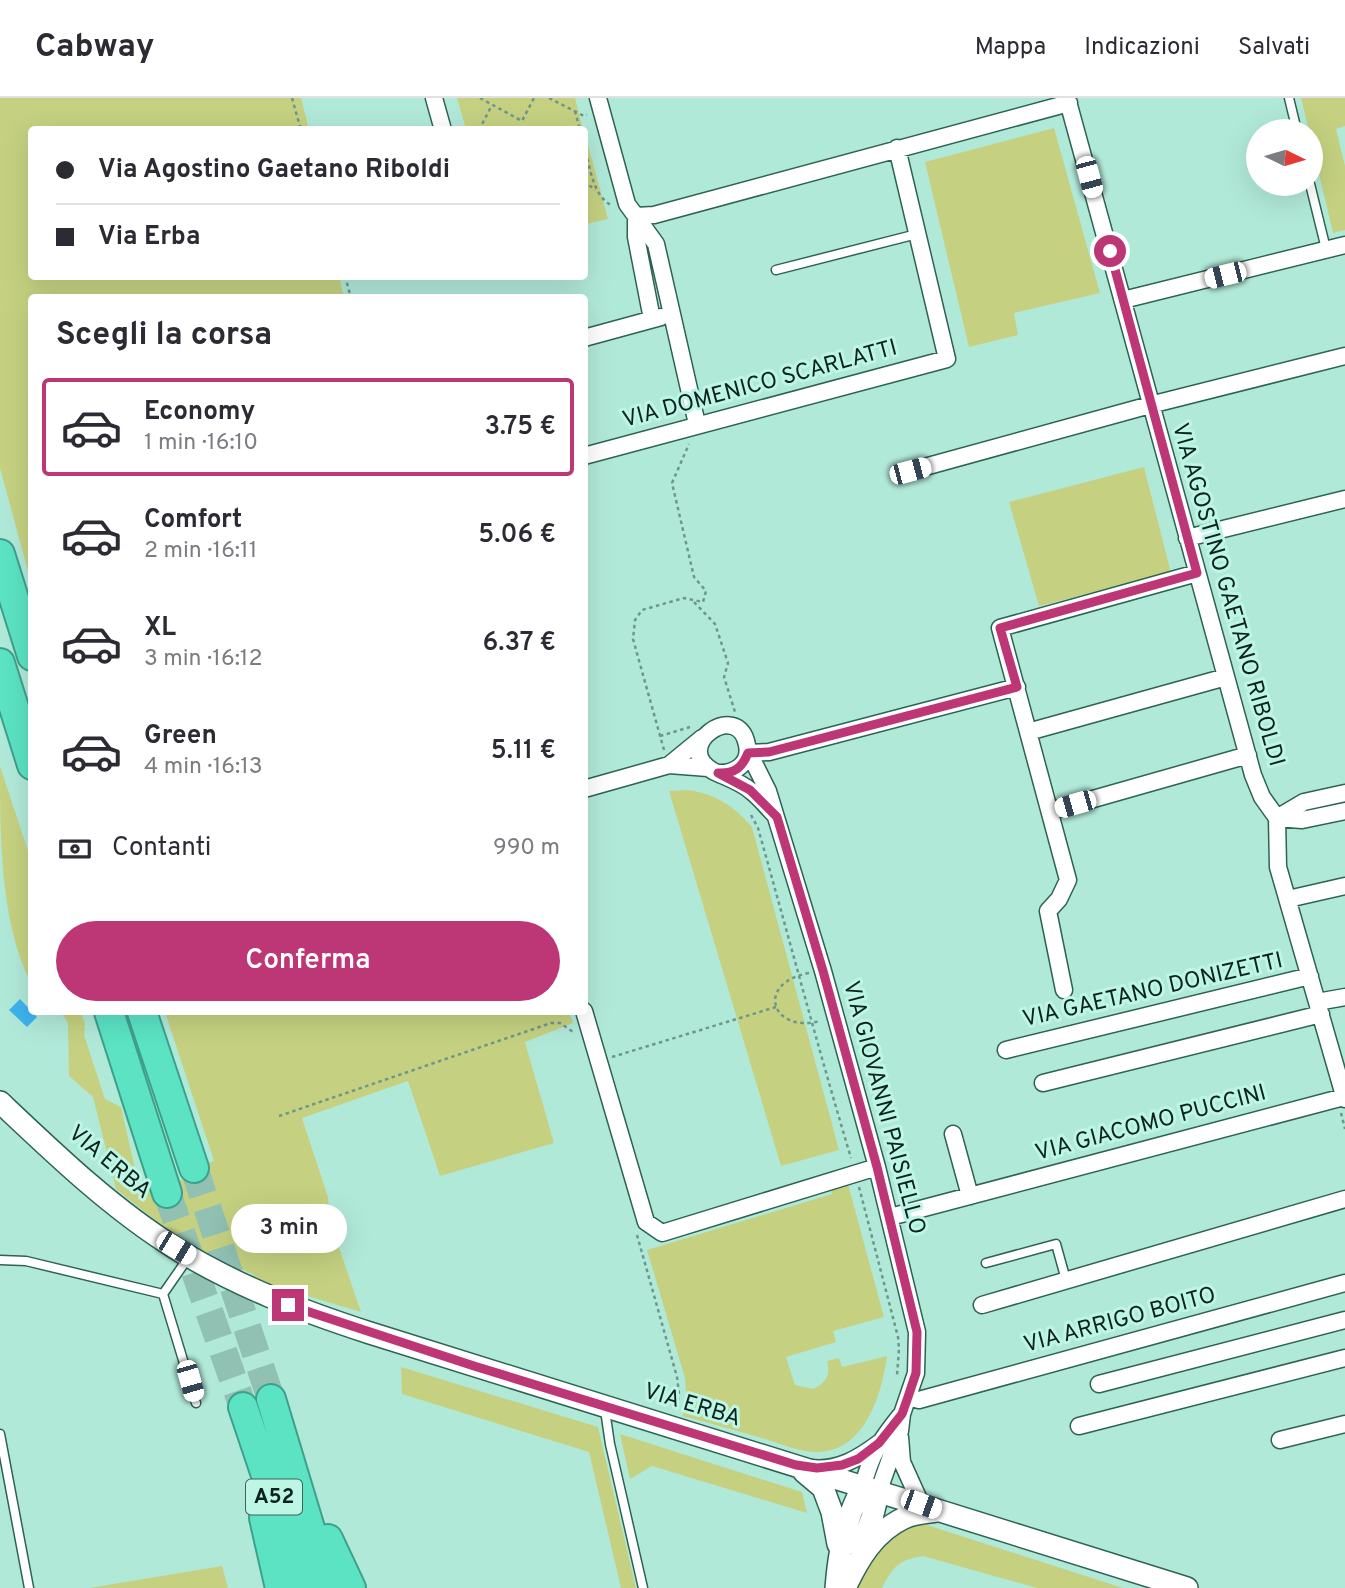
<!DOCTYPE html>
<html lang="it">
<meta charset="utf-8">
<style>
:root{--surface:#fff;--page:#f2f2f3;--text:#2b2b33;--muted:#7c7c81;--line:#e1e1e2;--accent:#bd3676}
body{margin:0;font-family:Overpass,sans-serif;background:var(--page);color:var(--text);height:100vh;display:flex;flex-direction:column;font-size:26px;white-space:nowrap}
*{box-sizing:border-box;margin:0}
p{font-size:23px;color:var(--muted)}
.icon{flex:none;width:38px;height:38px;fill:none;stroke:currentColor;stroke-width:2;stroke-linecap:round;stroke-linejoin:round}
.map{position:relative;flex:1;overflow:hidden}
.sheet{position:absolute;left:28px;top:196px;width:560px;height:721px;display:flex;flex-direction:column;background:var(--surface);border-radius:7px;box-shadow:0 7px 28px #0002}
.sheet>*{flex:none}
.hud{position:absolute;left:28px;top:28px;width:560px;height:154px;border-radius:7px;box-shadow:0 7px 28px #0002;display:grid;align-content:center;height:154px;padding:0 28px;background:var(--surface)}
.needle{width:46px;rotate:95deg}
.tools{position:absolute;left:1246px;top:21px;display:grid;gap:14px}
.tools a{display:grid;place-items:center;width:77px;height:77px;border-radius:50%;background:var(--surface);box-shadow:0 7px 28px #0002;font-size:35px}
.end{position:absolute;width:32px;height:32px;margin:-16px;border:9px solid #bd3676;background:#fff;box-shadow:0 0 0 4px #fff}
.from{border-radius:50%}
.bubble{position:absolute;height:49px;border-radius:24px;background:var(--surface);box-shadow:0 7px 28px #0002;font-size:23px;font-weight:600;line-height:49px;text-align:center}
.car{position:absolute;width:21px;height:42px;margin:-21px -10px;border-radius:9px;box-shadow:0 0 5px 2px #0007;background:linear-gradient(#fff 24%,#345 0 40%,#fff 0 76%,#345 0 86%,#fff 0)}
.hud b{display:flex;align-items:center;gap:24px;height:66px;font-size:26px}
.hud b+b{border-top:2px solid var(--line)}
.hud i{width:18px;height:18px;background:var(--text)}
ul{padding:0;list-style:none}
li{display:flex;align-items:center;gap:21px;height:98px;margin:0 14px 10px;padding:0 14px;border:4px solid transparent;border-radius:7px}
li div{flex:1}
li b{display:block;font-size:26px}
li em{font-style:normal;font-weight:600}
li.current{border-color:var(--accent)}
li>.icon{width:63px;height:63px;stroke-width:1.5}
h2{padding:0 28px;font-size:32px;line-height:84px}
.pay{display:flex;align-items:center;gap:18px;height:77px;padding:0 28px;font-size:26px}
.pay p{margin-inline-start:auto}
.cta{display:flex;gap:14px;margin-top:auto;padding:14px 28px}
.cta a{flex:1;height:80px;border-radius:42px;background:var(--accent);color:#fff;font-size:28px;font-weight:600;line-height:80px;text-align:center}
header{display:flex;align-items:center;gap:42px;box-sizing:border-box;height:98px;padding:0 35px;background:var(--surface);border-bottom:2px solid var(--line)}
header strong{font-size:33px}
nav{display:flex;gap:38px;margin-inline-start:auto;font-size:24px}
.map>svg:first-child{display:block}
.green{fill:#c5d181}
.water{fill:#3eb3ef}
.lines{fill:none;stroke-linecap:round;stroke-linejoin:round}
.motorway-tunnel{stroke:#90c1b3;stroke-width:28;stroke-dasharray:28 14;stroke-linecap:butt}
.service-casing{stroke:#2d6255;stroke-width:11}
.minor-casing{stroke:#2d6255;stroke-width:19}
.secondary-casing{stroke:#2d6255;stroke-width:24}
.motorway-casing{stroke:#3fa08a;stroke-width:32}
.path{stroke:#6d978b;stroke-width:2.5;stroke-dasharray:3.5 3.5;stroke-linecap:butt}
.service{stroke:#fff;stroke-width:8}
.minor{stroke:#fff;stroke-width:16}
.secondary{stroke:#fff;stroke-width:21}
.motorway{stroke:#5be3c4;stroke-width:28}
.route{stroke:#bd3676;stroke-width:9}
.labels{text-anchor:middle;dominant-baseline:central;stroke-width:6;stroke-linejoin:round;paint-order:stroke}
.shield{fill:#bef6e6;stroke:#416259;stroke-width:2}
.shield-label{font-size:21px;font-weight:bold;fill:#0c231d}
.street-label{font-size:23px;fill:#0c231d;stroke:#bef6e6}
</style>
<header>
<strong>Cabway</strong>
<nav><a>Mappa</a><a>Indicazioni</a><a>Salvati</a></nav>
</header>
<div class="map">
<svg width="1345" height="1490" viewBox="0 0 1345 1490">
<rect width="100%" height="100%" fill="#b1e9d9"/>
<!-- green -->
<path class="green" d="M 0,0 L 301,0 L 309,31 L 32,32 L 32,178 L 339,179 L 344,199 L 32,200 L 31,484 L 0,370 Z
M 457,0 L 575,0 L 583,31 L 466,31 Z
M 1301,0 L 1345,0 L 1345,28 L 1336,31 L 1345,68 L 1345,132 L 1333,135 L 1311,42 L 1311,33 L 1309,33 Z
M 1054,30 L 1100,195 L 1014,215 L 1018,237 L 969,249 L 925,64 Z
M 585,36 L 608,121 L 586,126 L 584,122 Z
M 1144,369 L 1171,475 L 1039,508 L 1009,404 Z
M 0,668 L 31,762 L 31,885 C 0,825 0,737 0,668 Z
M 688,692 C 716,696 734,708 752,729 L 839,1052 L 781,1068 L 669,693 Z
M 61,914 L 81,914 L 85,926 L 84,937 L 105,1001 L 121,1009 L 139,1088 L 167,1095 L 194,1070 L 214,1063 L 165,914 L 569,914 L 573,925 L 525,944 L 554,1045 L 440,1078 L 408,983 L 302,1020 L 328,1099 L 329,1120 L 361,1214 L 257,1183 L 254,1177 L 199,1151 L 160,1126 L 116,1091 L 93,999 L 69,978 L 68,925 Z
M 848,1086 L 884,1219 L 833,1233 L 836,1244 L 786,1259 L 795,1287 L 813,1291 C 826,1285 831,1277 827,1263 L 839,1260 L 842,1269 L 887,1258 C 882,1296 865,1354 817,1354 C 800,1354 781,1346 765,1341 C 737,1333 710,1325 682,1318 L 687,1308 L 685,1280 L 647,1152 L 832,1096 L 831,1091 Z
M 401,1269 L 598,1329 L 636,1490 L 621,1490 L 589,1354 L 402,1296 Z
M 620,1336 L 802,1394 L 807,1415 L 652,1368 L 630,1381 Z
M 915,1427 L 927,1427 L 1123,1490 L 1037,1490 L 923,1458 C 898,1462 893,1469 882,1490 L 857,1490 C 869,1462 886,1439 915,1427 Z
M 222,1468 L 228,1490 L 89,1490 Z"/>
<!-- water -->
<path class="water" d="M 20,901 L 37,919 L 27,929 L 9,912 Z"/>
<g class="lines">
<!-- motorway-tunnel -->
<path class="motorway-tunnel" d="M 194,1070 L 271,1301
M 167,1095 L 243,1309"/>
<defs>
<path id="service" d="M 1289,0 L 1297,33
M 1310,86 L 1326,151
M 776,172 L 917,136
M 0,1162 L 26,1163 L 163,1196 L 188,1160
M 986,1165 L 1056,1146 L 1066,1182
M 163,1196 L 196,1305
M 605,1312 L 610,1346 L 643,1490
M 0,1336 L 29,1490"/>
<path id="minor" d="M 434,0 L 443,32
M 598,0 L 627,106 L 656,146 L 697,326
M 1067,0 L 1253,677 L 1262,699 L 1277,720 L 1278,769 L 1345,1001
M 636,118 L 654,117 L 1069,5
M 636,118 L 636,139 L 652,221
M 1123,202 L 1345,147
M 584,240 L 661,219
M 584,358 L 947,261 L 897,50
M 910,373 L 1150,307 L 1345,258
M 1187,440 L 1345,401
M 1028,634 L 1226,579
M 748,655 L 769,654 L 1017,589
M 747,657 L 755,667 L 768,693 L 823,873 L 877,1069 L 917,1234 L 916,1275 L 902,1316 L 900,1333 L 879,1392
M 669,667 L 702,640
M 718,675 C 734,676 751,666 747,647 C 738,600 670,649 713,673 C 725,679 741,684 751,693 C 760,700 767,709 774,716
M 584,691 L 669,667 L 708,670
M 1051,713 L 1248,657
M 1277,720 L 1304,704 L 1345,695
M 1277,720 L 1302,722 L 1345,713
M 1288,801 L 1345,788
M 1064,892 L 1048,813 L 1059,801 L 1068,782 L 1000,530 L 1197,475
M 1317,904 L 1345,899
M 584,913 L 646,1124 L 662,1135 L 877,1069
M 1006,952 L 1310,878
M 1043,985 L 1321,916
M 953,1036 L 970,1098
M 890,1119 L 1344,999
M 982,1207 L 1345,1101
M 1099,1286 L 1345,1222
M 908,1299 L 919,1302 L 1345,1185
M 1079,1328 L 1345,1260
M 900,1339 L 902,1364 L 921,1406
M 1280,1342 L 1345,1326
M 811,1370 C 838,1373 859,1360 879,1345
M 863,1388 C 871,1356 880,1343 900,1318"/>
<path id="secondary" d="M 0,1004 C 55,1056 111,1110 175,1150 C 236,1188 302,1213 370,1235 L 1187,1490
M 804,1374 L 823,1390 L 832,1414 L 838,1446
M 860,1450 L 872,1420 L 879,1392
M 836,1490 C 839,1452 845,1422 863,1388
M 845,1490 C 858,1462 874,1434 904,1420 C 914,1415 926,1415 937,1413"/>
<path id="motorway" d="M 0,456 L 32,558
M 0,565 L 32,667
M 109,914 L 167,1095
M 142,914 L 194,1070
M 271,1301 L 328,1490
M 243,1309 L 304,1490
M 264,1420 L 280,1490
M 328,1441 L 351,1490"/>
</defs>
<!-- service casing -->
<use href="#service" class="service-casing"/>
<!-- minor casing -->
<use href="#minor" class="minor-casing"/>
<!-- secondary casing -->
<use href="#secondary" class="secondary-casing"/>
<!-- motorway casing -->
<use href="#motorway" class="motorway-casing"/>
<!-- path -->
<path class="path" d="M 292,0 L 301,32
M 480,0 L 522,23 L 534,0
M 549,0 L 584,18 L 587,17
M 575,13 L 580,32
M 479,32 L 492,7
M 584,47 C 590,67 592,99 613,108
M 584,83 L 595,92
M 345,178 L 351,200
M 694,504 L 715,526 L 728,565 L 724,579 L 735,614
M 660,638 L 690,629
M 664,652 L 633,541 L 635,522 L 642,512 L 684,500 L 703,504 L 706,493 L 694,479 L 672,385 L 689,346
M 751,717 L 758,730 C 789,840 818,950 851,1060
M 809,875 C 754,885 772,936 820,923
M 612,959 L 776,909
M 1341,1015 L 1345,1031
M 279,1018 L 551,925 L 560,925 L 573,934
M 859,1089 L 898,1239 L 899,1251 L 897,1277
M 637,1137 L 677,1279 L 679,1296 L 676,1313"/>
<!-- service -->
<use href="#service" class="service"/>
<!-- minor -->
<use href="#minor" class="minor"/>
<!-- secondary -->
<use href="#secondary" class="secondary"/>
<!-- motorway -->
<use href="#motorway" class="motorway"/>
</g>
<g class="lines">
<!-- route -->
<path class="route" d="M 288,1207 L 474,1268 L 796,1367 L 817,1370 L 842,1367 L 858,1361 L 879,1345 L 902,1316 L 908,1299 L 916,1275 L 917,1234 L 877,1069 L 823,873 L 777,719 L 750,692 L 718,675 C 734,676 742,670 748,655 L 769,654 L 1017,589 L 1000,530 L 1197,475 L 1110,153"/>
</g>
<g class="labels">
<!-- shield labels -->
<rect class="shield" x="246" y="1381.5" width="56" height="35" rx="5"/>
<g class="shield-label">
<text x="274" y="1399">A52</text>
</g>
<!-- street labels -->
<g class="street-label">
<text transform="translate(760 287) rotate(-15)">VIA DOMENICO SCARLATTI</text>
<text transform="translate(1227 497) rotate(74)">VIA AGOSTINO GAETANO RIBOLDI</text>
<text transform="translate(1153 893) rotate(-13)">VIA GAETANO DONIZETTI</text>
<text transform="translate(883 1010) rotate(75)">VIA GIOVANNI PAISIELLO</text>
<text transform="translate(1151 1026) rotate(-15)">VIA GIACOMO PUCCINI</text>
<text transform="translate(109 1065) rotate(40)">VIA ERBA</text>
<text transform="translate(1120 1223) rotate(-15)">VIA ARRIGO BOITO</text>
<text transform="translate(692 1308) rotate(17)">VIA ERBA</text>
</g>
</g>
</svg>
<div class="tools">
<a><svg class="needle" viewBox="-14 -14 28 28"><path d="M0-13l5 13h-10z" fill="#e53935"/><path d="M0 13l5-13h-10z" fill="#7c7c81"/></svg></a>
</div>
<i class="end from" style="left:1110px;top:153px"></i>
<i class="end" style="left:288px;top:1207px"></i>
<div class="bubble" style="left:231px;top:1106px;width:116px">3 min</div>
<i class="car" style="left:1089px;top:79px;rotate:165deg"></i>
<i class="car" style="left:1225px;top:177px;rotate:256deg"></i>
<i class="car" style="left:910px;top:373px;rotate:75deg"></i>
<i class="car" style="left:1075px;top:706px;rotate:254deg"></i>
<i class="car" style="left:176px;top:1150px;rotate:121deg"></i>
<i class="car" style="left:190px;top:1283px;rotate:164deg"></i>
<i class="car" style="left:921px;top:1406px;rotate:110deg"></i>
<div class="hud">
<b><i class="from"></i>Via Agostino Gaetano Riboldi</b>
<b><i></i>Via Erba</b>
</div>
<section class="sheet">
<h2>Scegli la corsa</h2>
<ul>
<li class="current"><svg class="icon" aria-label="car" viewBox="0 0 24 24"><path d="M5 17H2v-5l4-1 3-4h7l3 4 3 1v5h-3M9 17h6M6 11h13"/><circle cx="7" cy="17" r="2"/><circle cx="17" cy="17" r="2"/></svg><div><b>Economy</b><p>1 min · 16:10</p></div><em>3.75 €</em></li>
<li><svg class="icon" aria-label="car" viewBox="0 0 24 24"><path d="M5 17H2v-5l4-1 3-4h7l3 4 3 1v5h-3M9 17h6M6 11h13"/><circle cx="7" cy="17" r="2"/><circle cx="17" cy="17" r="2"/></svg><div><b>Comfort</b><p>2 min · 16:11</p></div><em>5.06 €</em></li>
<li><svg class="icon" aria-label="car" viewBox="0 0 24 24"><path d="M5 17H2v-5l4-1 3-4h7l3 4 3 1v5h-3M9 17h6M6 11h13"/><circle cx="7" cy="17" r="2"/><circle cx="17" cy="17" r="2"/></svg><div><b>XL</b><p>3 min · 16:12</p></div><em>6.37 €</em></li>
<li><svg class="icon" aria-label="car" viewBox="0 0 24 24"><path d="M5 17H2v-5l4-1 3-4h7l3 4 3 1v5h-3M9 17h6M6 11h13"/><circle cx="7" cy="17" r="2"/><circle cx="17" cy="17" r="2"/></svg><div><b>Green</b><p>4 min · 16:13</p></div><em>5.11 €</em></li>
</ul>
<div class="pay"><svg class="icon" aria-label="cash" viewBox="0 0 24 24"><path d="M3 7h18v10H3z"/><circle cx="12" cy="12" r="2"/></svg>Contanti<p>990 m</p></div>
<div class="cta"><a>Conferma</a></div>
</section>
</div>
